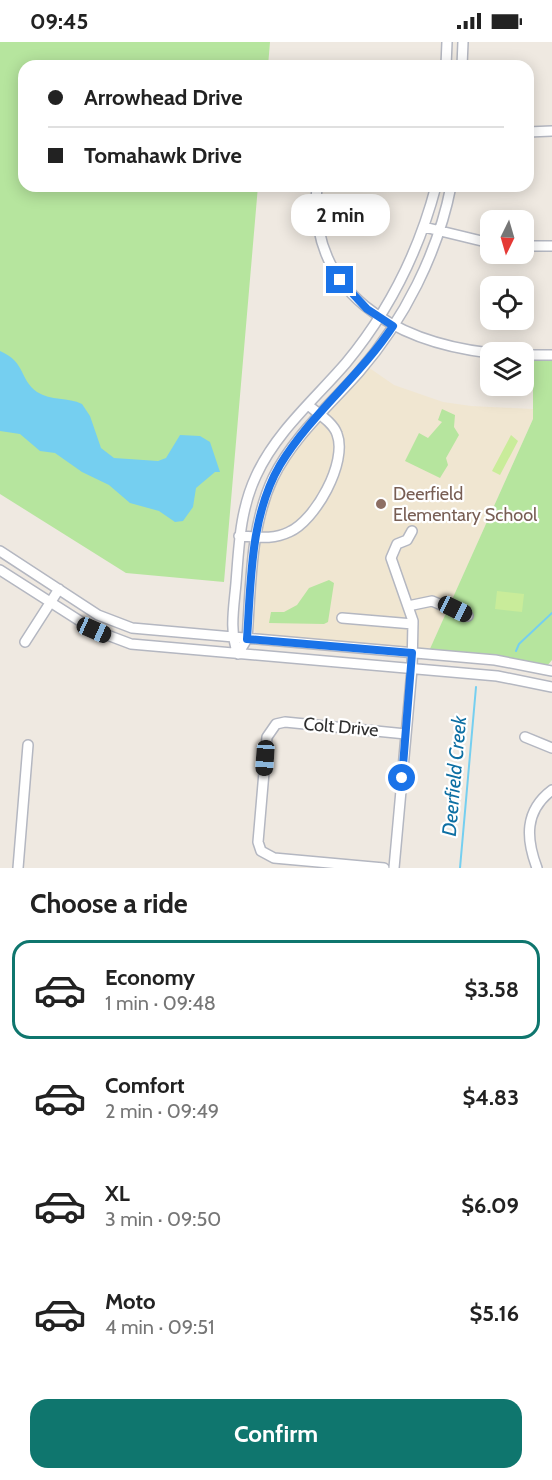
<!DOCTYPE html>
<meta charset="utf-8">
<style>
:root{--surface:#fff;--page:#f6f6f6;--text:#222;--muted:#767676;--line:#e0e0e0;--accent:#0f766e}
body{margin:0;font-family:Cabin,sans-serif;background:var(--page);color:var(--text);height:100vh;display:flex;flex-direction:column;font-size:22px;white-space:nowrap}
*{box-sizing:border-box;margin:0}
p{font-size:20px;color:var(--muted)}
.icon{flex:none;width:33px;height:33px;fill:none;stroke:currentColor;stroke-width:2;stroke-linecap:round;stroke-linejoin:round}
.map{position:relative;height:826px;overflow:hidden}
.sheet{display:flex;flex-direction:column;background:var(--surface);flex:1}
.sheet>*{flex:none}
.hud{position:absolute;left:18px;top:18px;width:516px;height:132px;border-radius:18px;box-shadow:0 3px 15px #0003;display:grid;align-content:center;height:132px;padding:0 30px;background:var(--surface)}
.needle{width:39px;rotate:185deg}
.tools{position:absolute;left:480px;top:168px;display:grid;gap:12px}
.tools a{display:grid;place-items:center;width:54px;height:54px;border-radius:12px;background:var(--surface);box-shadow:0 3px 15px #0003;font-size:30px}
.end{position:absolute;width:27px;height:27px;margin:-14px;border:8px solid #1a73e8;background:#fff;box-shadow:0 0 0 3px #fff}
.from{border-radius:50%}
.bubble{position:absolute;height:42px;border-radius:18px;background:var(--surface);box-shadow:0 3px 15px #0003;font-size:20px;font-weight:800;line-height:42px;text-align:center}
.car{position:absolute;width:18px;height:36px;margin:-18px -9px;border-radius:8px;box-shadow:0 0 4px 2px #0007;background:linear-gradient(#222 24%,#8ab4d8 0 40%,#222 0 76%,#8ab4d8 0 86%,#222 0)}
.hud b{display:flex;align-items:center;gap:21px;height:57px;font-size:22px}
.hud b+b{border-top:2px solid var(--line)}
.hud i{width:15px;height:15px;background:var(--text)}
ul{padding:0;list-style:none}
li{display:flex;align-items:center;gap:18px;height:99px;margin:0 12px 9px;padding:0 18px;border:3px solid transparent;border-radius:18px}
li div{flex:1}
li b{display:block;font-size:22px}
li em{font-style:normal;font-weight:800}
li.on{border-color:var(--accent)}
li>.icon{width:54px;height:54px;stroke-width:1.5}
h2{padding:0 30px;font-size:27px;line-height:72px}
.button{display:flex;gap:12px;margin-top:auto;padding:12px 30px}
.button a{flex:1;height:69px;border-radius:18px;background:var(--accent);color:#fff;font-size:24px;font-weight:800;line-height:69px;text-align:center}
.status{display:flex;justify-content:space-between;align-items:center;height:42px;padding:0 30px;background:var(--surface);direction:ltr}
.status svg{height:16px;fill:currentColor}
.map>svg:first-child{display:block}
.education{fill:#f0e6d1}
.green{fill:#b6e59e}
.pitch{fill:#c9ec9a}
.water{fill:#75cff0}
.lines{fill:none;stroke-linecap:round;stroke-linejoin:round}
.stream{stroke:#75cff0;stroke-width:2}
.minor-casing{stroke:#b4b7c1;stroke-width:12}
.minor{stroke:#fff;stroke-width:9}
.route{stroke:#1a73e8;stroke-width:8}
.education-dot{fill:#8d6e63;stroke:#fff;stroke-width:2}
.labels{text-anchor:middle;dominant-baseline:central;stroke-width:4.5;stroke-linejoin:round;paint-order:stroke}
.education-label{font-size:18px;fill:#785e54;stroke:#fff;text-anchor:start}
.street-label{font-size:18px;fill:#2e2e2e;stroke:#fff}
.water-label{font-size:20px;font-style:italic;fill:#0d6fa3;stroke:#fff}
</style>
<div class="status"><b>09:45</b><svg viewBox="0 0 49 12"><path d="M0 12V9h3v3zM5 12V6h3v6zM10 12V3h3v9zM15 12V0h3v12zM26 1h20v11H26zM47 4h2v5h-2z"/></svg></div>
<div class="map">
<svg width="552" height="826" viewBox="0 0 552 826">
<rect width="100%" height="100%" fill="#efe9e1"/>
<!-- education -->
<path class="education" d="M 368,325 L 394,343 L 443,360 L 471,364 L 533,367 L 533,377 L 429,609 L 258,593 L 252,584 L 262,483 L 275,442 L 289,417 L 305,395 Z"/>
<!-- green -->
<path class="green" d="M 0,0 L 270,0 L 268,24 L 24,24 L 24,144 L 258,144 L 224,540 L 126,531 L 0,452 Z
M 552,317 L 552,618 L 547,624 L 492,614 L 429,609 L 533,377 L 533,318 Z
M 442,367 L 455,373 L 454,385 L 459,393 L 446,416 L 448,423 L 440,436 L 405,419 L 419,391 L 428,396 L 442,380 L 438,378 Z
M 329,538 L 334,541 L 328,580 L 324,582 L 269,581 L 271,570 L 284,570 L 297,563 L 309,546 Z"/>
<!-- pitch -->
<path class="pitch" d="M 511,393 L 518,399 L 500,433 L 492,429 Z
M 497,549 L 524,552 L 522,570 L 495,567 Z"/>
<!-- water -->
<path class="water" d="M 0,309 C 26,320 19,337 37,350 C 51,359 68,355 82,362 L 90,374 L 101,406 L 114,416 L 158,419 L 166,416 L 180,393 L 200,394 L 210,400 L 220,430 L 215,430 L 196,446 L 193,465 L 183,479 L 175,480 L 159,469 L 130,461 L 109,443 L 82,430 L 55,411 L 40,409 L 20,392 L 0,389 Z"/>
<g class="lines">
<!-- stream -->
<path class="stream" d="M 516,609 L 519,602 L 552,571
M 460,826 L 476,645"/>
<defs>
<path id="minor" d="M 446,24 L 447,0
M 462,24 L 463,0
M 528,90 L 552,89
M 317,144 C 308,252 396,300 490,311
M 424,185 L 490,201
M 524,204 L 552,204
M 524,313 L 552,313
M 239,494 C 257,495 273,498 289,490 C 315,479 348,420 337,392 C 333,380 317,371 308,363
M 0,509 L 98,573 L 132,586 L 495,618 L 552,629
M 0,528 L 94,588 L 131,602 L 497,634 L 552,645
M 408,564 L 432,559 L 468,574
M 342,576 L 413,582
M 25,600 L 59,547
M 238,612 L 247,597 C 251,544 250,485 273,436 C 293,395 329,364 359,330 C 404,278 438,211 451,144
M 238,612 C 229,589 234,565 236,541 C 239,504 240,468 256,434 C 276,390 315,357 346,321 C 389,269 419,209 436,144
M 525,695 L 552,706
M 18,826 L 28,703
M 384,826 L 274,816 L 261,809 L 258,800 L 267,695 L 276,682 L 285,680 L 406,692
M 394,826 L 412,627 L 413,579 L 391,516 L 397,502 L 407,498 L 412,489
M 537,826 C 526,797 524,769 552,748"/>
</defs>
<!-- minor casing -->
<use href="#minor" class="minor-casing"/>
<!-- minor -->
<use href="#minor" class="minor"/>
</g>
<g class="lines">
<!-- route -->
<path class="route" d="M 340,238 L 367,267 L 393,284 C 360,334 311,372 280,423 C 250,474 251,540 247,597 L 412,611 L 402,736"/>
</g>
<!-- markers -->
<circle class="education-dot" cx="381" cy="462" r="6"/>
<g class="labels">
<!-- education labels -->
<g class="education-label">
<text x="393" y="452">Deerfield<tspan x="393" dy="21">Elementary School</tspan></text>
</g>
<!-- street labels -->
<g class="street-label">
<text transform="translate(341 685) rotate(5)">Colt Drive</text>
</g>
<!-- water labels -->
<g class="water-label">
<text transform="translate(454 734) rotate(-85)">Deerfield Creek</text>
</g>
</g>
</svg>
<div class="tools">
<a><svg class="needle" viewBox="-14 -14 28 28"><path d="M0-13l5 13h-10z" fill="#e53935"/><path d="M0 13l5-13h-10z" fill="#767676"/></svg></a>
<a><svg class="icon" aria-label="locate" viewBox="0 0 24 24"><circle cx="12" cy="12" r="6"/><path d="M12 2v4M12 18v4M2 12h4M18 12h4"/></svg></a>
<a><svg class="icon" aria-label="layers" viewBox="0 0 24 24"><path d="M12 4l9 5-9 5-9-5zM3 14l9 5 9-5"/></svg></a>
</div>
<i class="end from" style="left:402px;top:736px"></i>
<i class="end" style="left:340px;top:238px"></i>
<div class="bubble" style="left:291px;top:152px;width:99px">2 min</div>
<i class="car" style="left:455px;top:567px;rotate:116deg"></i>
<i class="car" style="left:94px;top:588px;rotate:114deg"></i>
<i class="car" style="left:265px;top:716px;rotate:184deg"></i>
<div class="hud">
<b><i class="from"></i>Arrowhead Drive</b>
<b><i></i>Tomahawk Drive</b>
</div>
</div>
<section class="sheet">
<h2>Choose a ride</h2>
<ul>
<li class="on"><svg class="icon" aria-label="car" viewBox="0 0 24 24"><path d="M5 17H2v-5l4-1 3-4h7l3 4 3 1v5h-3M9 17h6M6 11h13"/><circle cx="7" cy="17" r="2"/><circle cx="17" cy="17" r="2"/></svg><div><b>Economy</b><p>1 min · 09:48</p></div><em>$3.58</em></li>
<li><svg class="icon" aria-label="car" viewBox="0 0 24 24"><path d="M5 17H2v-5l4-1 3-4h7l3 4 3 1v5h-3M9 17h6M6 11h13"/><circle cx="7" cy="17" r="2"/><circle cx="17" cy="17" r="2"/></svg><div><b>Comfort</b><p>2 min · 09:49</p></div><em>$4.83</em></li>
<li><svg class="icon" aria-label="car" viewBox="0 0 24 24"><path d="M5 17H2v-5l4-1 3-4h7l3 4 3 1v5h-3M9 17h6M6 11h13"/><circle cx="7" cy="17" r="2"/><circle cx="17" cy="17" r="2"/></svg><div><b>XL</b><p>3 min · 09:50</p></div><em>$6.09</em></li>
<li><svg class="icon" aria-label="car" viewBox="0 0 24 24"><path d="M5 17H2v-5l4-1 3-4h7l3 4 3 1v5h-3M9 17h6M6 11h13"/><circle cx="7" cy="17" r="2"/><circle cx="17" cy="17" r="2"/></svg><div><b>Moto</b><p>4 min · 09:51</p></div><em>$5.16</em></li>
</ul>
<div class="button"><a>Confirm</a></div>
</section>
